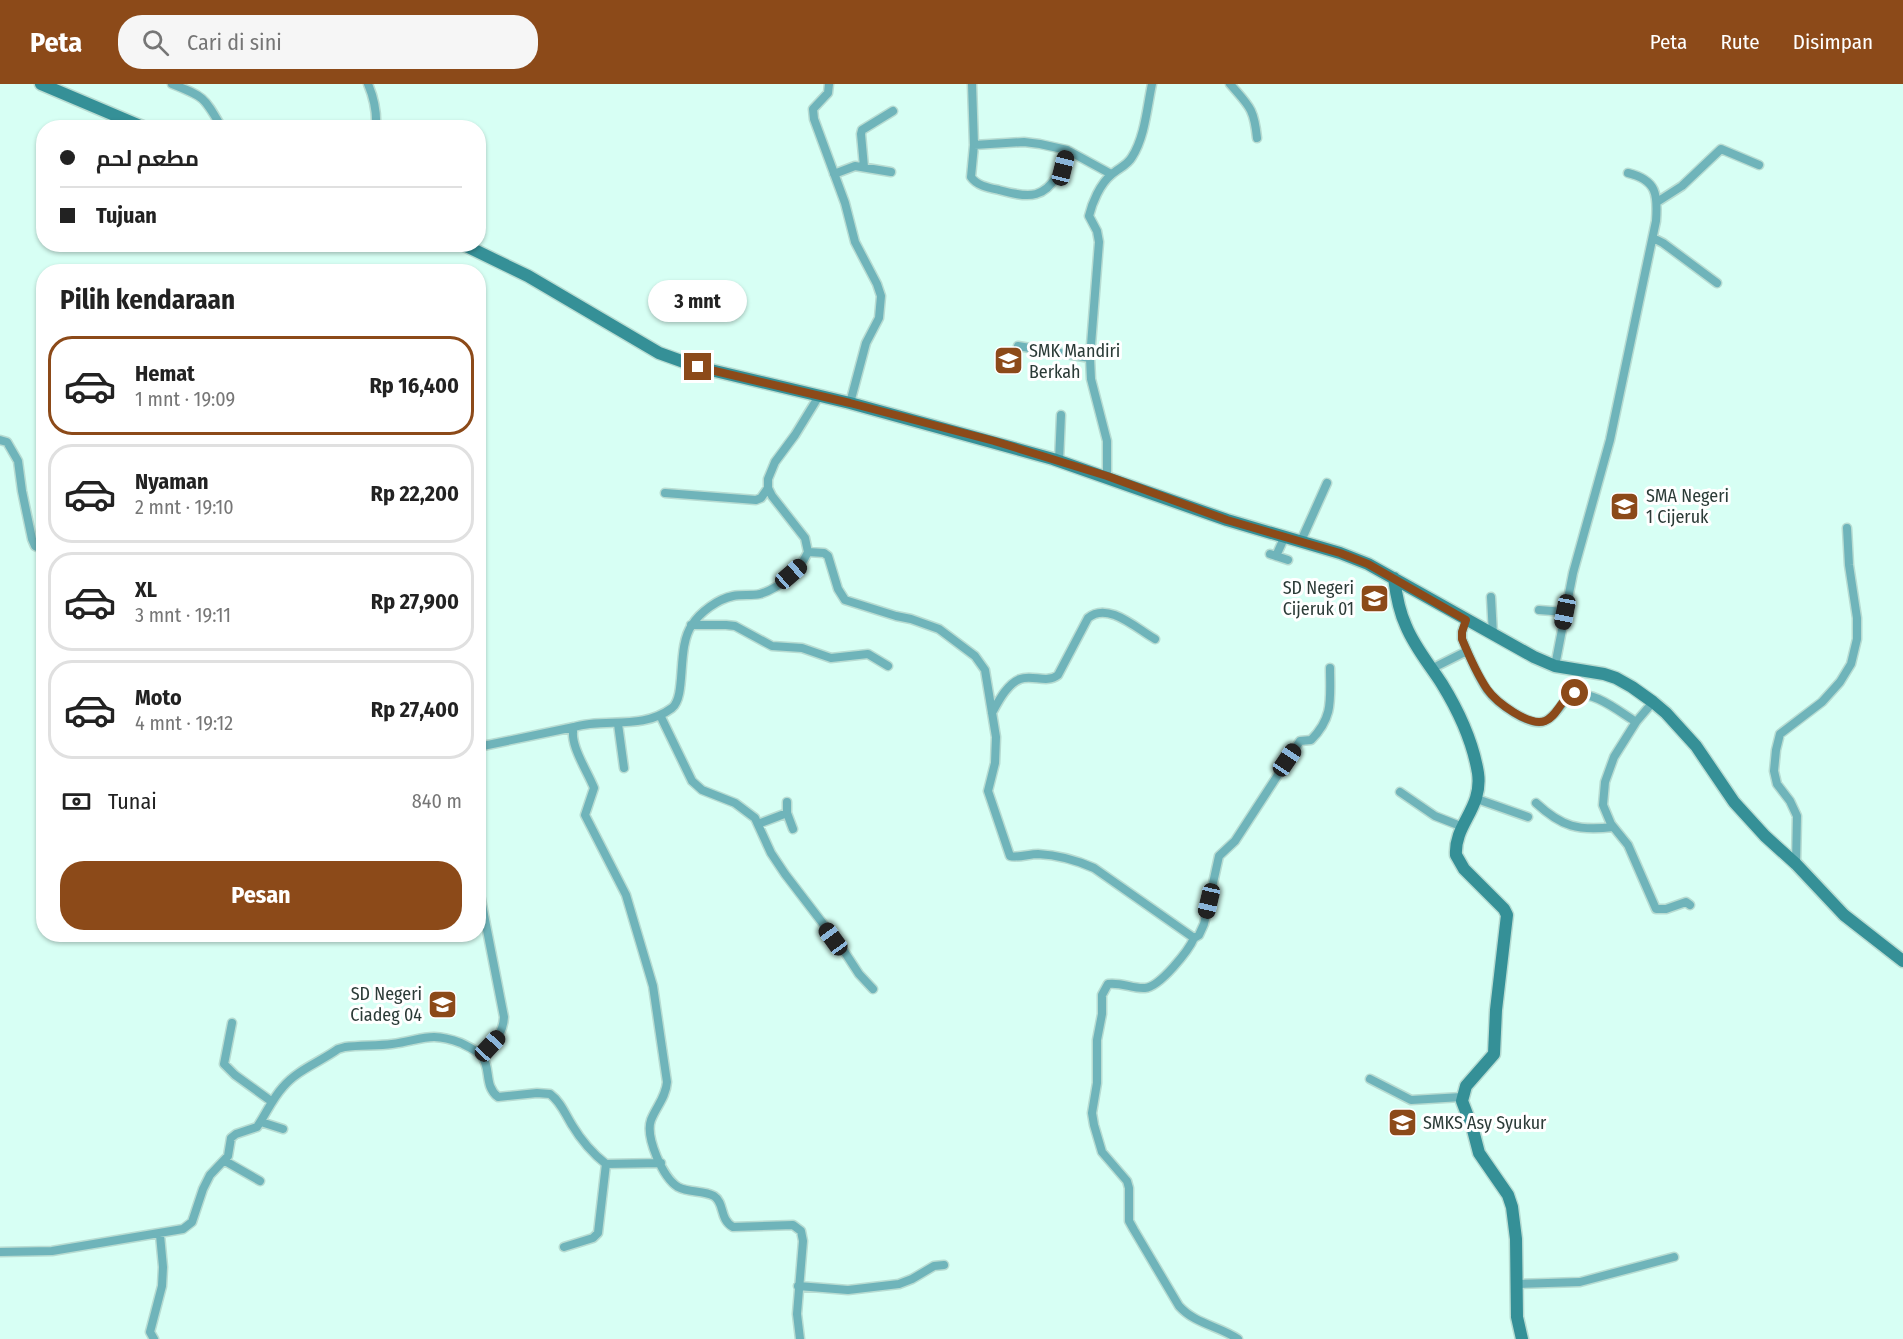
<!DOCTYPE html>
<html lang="id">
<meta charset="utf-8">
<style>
:root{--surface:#fff;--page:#f6f6f6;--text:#222;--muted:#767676;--line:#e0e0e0;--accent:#8c4a19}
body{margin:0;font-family:"Fira Sans Condensed",Cairo,sans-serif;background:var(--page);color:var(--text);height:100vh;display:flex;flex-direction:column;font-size:22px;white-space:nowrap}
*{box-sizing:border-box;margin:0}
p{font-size:20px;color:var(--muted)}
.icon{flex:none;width:33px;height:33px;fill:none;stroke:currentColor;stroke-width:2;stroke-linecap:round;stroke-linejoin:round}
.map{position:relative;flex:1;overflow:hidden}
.side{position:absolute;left:36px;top:180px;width:450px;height:678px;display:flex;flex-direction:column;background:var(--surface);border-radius:24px;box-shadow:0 2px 4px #0004}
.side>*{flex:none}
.top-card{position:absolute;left:36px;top:36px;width:450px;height:132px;border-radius:24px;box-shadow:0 2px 4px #0004;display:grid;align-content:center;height:132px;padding:0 24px;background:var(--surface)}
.end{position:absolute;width:27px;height:27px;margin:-14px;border:8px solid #8c4a19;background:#fff;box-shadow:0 0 0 3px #fff}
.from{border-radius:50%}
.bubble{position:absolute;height:42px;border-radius:21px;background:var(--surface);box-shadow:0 2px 4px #0004;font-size:20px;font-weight:700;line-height:42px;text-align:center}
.car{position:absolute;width:18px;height:36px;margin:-18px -9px;border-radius:8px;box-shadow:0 0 4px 2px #0007;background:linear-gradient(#222 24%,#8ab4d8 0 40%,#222 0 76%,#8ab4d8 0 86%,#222 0)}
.top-card b{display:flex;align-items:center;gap:21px;height:57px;font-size:22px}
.top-card b+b{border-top:2px solid var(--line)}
.top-card i{width:15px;height:15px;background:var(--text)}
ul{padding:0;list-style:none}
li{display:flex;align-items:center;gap:18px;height:99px;margin:0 12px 9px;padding:0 12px;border:3px solid var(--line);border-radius:24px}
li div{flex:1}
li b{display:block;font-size:22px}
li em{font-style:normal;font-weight:700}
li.on{border-color:var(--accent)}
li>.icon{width:54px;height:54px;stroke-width:1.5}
h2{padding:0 24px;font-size:27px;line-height:72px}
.pay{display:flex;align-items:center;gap:15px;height:66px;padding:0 24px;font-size:22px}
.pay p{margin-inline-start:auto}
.primary-button{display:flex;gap:12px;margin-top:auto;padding:12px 24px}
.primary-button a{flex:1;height:69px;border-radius:24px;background:var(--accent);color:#fff;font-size:24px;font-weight:700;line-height:69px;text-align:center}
header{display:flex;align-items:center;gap:36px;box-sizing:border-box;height:84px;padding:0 30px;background:var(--accent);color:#fff}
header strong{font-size:28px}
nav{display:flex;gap:33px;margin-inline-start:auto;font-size:21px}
.search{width:420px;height:54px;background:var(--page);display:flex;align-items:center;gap:15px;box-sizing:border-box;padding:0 21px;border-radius:24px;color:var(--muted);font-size:22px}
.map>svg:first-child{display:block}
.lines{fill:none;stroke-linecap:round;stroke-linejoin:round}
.street-casing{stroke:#b8dcd2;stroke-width:11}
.secondary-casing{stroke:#b8dcd2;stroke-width:15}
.street{stroke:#6fb4ba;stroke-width:8}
.secondary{stroke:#359097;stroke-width:12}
.route{stroke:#8c4a19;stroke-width:8}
.labels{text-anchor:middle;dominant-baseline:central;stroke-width:6;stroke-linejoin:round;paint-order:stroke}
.poi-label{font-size:18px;fill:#2b3b37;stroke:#fff;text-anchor:start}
</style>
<header>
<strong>Peta</strong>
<div class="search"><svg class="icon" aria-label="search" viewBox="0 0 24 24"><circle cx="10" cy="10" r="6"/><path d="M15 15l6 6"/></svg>Cari di sini</div>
<nav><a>Peta</a><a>Rute</a><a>Disimpan</a></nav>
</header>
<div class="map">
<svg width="1903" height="1255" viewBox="0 0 1903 1255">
<rect width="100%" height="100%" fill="#d7fff4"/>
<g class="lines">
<defs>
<path id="street" d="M 172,0 C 205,13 204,13 222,44
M 368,0 C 374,14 377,28 376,44
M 829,0 L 828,9 L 813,25 L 814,35 L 845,119 L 855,158 L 877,200 L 881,212 L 879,234 L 866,259 L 850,319
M 972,0 L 974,61
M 1230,0 C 1249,22 1254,24 1257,54
M 1067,66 C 1063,82 1054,105 1036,110 C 1025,113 1010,109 999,106 C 990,104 977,102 971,93 L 974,61 L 1024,58 L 1040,60 L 1067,66 L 1111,90
M 864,83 L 861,50 L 862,46 L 893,27
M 834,90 L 855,82 L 891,88
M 1657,118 L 1682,102 L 1721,65 L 1759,81
M 1653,154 L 1663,159 L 1717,199
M 1018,262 L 1090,274
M 0,356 L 7,358 L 18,377 L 22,407 L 32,455 L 35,462 L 44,466
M 1059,377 L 1061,331
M 1107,392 L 1107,357 L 1091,295 L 1090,274 L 1099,158 L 1097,147 L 1089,132 C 1092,119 1100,100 1111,91 C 1118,84 1127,82 1132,73 C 1145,53 1147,23 1152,0
M 665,409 L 756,416 L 761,414 L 768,404
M 1301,457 L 1327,399
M 808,468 L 824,469 L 828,472 L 838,505 L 845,516 L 896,532 L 911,535 L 939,545 L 975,572 L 985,586 L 996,653 L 995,679 L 988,707 L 1010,772 C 1019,774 1029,770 1038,770 C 1058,771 1076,776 1094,784 L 1194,854 C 1189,866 1160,903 1145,904 C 1133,905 1121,898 1108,900 L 1102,911 L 1102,930 L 1097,956 L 1097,999 L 1092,1029 L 1094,1041 L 1102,1068 L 1127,1097 L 1129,1104 L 1129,1137 L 1134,1146 L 1179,1222 C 1195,1240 1219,1242 1238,1255
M 1270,470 L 1288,476
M 1276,472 L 1285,452
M 1491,513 L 1493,551
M 1539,526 L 1565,528
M 1466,536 L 1462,548 L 1462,555 C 1469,572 1477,591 1487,606 C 1496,618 1532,646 1547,636 C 1556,631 1563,619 1569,611 C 1592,605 1617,626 1636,638
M 691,541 L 726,541 L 735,542 L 772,562 L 802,564 L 831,574 L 868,570 L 888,582
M 1555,582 L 1573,489 L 1610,356 L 1656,137 C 1658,111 1657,96 1628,89
M 1431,585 L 1467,567
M 1653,618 L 1636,638 L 1614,673 L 1605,698 L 1603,721 L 1611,740 L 1628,761 L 1656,825 L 1666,825 L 1686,818 L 1690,821
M 992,629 C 998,618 1007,600 1020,595 C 1032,590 1047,600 1058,591 L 1088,534 C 1108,517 1137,545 1155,555
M 660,631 L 692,697 L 702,706 L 735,719 L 755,734 L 771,769 L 785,790 L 844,867 L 859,890 L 873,905
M 618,640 L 624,684
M 478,663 L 574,643
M 1400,708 L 1435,732 L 1463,743
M 1477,715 L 1528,733
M 787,718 L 787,729 L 793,745
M 1536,719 C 1562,743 1578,747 1613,743
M 758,740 L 787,729
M 1796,780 L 1797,732 L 1790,717 L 1777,700 L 1774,687 L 1776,666 L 1780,650 L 1822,618 L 1840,598 L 1851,580 L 1857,555 L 1857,534 L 1849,481 L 1847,444
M 478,800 L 504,933 C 503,951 493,959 481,971
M 1194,854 L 1199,851 L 1204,840 L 1219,772 L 1235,757 L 1300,657 L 1311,656 C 1334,633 1330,615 1330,584
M 232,939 L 224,980 L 235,991 L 271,1017
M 1370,995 L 1411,1016 L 1462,1013
M 261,1038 L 283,1045
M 225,1077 L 260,1097
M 564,1163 L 593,1154 L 598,1149 L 606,1080
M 0,1168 L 52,1167 L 183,1145 L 192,1138 L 203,1105 L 210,1091 L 228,1072 L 231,1054 L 236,1050 L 257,1043 C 266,1030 272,1015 283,1003 C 297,986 320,978 338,965 L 345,963 C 361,961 377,962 392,960 C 422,956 430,947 461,959 C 467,962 476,966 481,971 C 492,984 483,1001 498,1013 L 537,1009 L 550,1010 C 561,1018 565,1030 572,1041 C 581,1056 592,1069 606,1080 L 661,1079
M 1516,1200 L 1580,1198 L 1674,1173
M 798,1202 L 848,1206 L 899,1200 L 912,1195 L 934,1182 L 944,1181
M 154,1255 L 150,1248 L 162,1202 L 163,1183 L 160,1151
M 800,1255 L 797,1230 L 803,1157 L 801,1147 L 793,1141 L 733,1143 C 719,1135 725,1119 714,1112 C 703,1106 689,1109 678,1103 C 663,1094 645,1053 651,1036 C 656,1023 666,1013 667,998 L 653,902 L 626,811 L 585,731 L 594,704 C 588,688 568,659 574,643 C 605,633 641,647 672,624 C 687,612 676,563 692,541 C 700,528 718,515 733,512 C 742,510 751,512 760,510 C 780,504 800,486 808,468 L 805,454 L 772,412 L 768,404 L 768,395 L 775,378 L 795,351 L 819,312"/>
<path id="secondary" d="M 41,0 L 145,44
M 462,160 L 528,192 L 659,269 L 698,283 L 850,319 L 1053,375 L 1227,436 L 1340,469 L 1368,480 L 1534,573 L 1555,582 L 1604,590 L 1616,594 L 1632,603 L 1653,618 L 1666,629 L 1696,662 L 1734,718 L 1765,752 L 1796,780 L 1844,831 L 1903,877
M 1394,494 C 1396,510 1399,527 1406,542 C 1415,564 1430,581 1442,600 C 1458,626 1473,659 1478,689 C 1483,725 1454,740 1456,771 L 1464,785 L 1504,825 L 1507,831 L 1496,926 L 1494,970 L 1466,1002 L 1462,1017 L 1473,1046 L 1479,1069 L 1508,1111 L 1512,1123 L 1516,1155 L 1517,1233 L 1522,1255"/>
</defs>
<!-- street casing -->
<use href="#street" class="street-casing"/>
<!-- secondary casing -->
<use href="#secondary" class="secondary-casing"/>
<!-- street -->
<use href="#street" class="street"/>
<!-- secondary -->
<use href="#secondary" class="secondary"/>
</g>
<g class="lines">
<!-- route -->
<path class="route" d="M 698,283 L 850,319 L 994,357 L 1107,392 L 1227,436 L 1340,469 L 1368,480 L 1466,536 L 1462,548 L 1462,555 C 1469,572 1477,590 1487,605 C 1496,618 1529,643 1545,637 C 1558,632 1561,613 1575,609"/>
</g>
<!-- icons -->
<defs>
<symbol id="school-square" viewBox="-11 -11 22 22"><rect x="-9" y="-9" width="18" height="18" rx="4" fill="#8c4a19" stroke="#fff"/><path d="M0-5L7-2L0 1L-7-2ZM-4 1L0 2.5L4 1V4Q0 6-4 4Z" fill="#fff"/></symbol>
</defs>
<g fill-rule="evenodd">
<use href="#school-square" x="992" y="260" width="33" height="33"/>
<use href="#school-square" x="1608" y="406" width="33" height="33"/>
<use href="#school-square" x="1358" y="498" width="33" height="33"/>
<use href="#school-square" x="426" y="904" width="33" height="33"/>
<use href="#school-square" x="1386" y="1022" width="33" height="33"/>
</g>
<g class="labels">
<!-- poi labels -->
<g class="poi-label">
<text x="1029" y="267">SMK Mandiri<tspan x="1029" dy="21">Berkah</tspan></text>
<text x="1646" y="412">SMA Negeri<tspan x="1646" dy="21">1 Cijeruk</tspan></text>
<text x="1354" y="504" text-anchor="end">SD Negeri<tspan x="1354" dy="21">Cijeruk 01</tspan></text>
<text x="422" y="910" text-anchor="end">SD Negeri<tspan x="422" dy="21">Ciadeg 04</tspan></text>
<text x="1423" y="1039">SMKS Asy Syukur</text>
</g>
</g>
</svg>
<i class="end from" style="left:1575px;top:609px"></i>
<i class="end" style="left:698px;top:283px"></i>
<div class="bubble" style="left:648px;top:196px;width:99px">3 mnt</div>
<i class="car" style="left:1063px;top:84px;rotate:14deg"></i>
<i class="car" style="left:791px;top:490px;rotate:49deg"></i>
<i class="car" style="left:1565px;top:528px;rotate:191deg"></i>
<i class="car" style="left:1287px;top:676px;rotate:34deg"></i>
<i class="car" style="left:1209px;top:817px;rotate:193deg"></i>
<i class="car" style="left:833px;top:855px;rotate:324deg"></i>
<i class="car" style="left:490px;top:962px;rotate:43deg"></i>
<div class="top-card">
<b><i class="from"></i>مطعم لحم</b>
<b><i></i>Tujuan</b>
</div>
<section class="side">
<h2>Pilih kendaraan</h2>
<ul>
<li class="on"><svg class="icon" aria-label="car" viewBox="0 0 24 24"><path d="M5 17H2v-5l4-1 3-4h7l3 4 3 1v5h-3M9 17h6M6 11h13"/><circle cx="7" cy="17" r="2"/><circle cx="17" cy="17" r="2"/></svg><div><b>Hemat</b><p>1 mnt · 19:09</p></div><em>Rp 16,400</em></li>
<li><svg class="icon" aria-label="car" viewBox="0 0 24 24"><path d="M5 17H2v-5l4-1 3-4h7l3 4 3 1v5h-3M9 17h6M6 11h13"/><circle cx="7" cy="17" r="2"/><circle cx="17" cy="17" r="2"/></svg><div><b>Nyaman</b><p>2 mnt · 19:10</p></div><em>Rp 22,200</em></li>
<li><svg class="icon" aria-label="car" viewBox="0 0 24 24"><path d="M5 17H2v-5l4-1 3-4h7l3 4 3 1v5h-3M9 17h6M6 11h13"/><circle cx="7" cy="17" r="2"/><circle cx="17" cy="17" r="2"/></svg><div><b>XL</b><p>3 mnt · 19:11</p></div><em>Rp 27,900</em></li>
<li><svg class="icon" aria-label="car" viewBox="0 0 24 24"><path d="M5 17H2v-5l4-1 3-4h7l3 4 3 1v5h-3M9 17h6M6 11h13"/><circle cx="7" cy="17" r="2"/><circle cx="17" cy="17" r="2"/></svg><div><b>Moto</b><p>4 mnt · 19:12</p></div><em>Rp 27,400</em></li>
</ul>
<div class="pay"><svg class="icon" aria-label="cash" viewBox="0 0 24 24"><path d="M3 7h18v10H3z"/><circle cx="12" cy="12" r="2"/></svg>Tunai<p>840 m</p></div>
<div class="primary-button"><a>Pesan</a></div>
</section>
</div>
